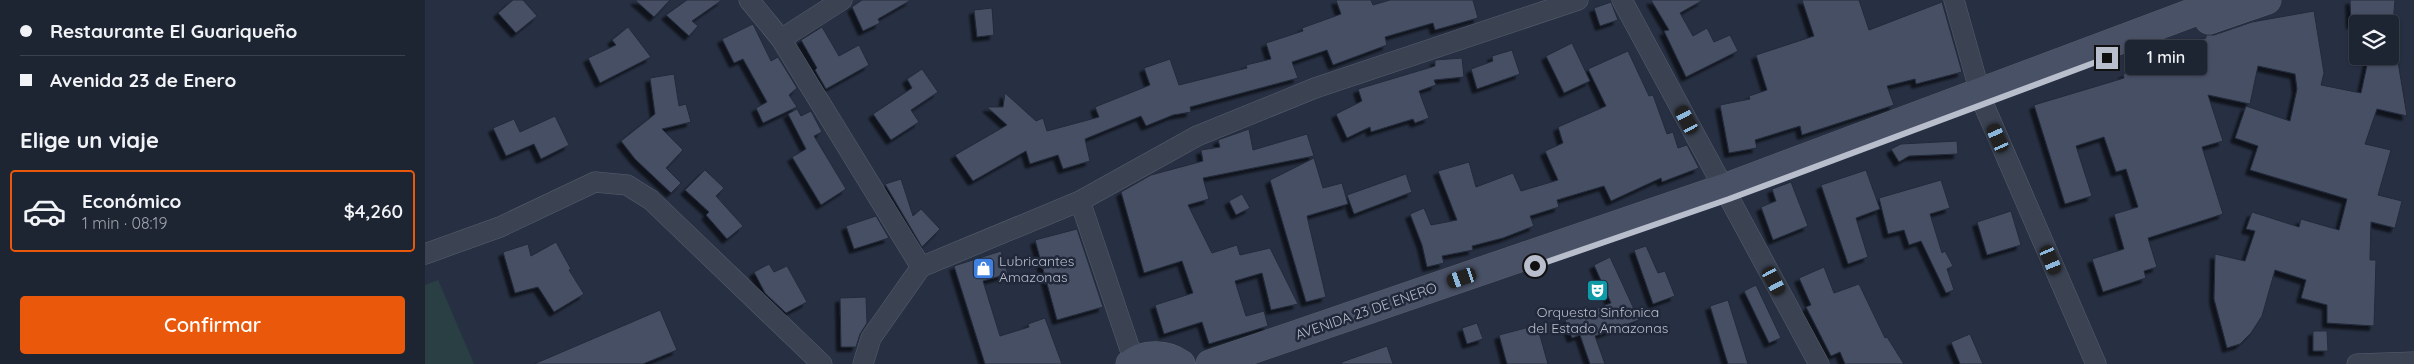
<!DOCTYPE html>
<html lang="es">
<meta charset="utf-8">
<style>
:root{--surface:#1d2432;--page:#252c3a;--text:#f1f3f6;--muted:#a0a4ac;--line:#3b414d;--accent:#ea580c}
body{margin:0;font-family:Quicksand,sans-serif;background:var(--page);color:var(--text);height:100vh;display:flex;flex-direction:column;font-size:19px;white-space:nowrap}
*{box-sizing:border-box;margin:0}
p{font-size:16px;color:var(--muted)}
.icon{flex:none;width:28px;height:28px;fill:none;stroke:currentColor;stroke-width:2;stroke-linecap:round;stroke-linejoin:round}
.map{position:relative;flex:1;overflow:hidden}
.sheet{display:flex;flex-direction:column;background:var(--surface);width:425px}
.sheet>*{flex:none}
.banner{display:grid;align-content:center;height:110px;padding:0 20px;background:var(--surface)}
.fabs{position:absolute;left:1924px;top:15px;display:grid;gap:10px}
.fabs a{display:grid;place-items:center;width:50px;height:50px;border-radius:5px;background:var(--surface);box-shadow:0 1px 4px #0004,0 0 0 1px var(--line);font-size:25px}
.end{position:absolute;width:22px;height:22px;margin:-11px;border:6px solid #b9becd;background:#111;box-shadow:0 0 0 2px #111}
.from{border-radius:50%}
.bubble{position:absolute;height:35px;border-radius:5px;background:var(--surface);box-shadow:0 1px 4px #0004,0 0 0 1px var(--line);font-size:16px;font-weight:600;line-height:35px;text-align:center}
.car{position:absolute;width:15px;height:30px;margin:-15px -8px;border-radius:6px;box-shadow:0 0 4px 1px #0007;background:linear-gradient(#222 24%,#8ab4d8 0 40%,#222 0 76%,#8ab4d8 0 86%,#222 0)}
.banner b{display:flex;align-items:center;gap:18px;height:48px;font-size:19px}
.banner b+b{border-top:1px solid var(--line)}
.banner i{width:12px;height:12px;background:var(--text)}
ul{padding:0;list-style:none}
li{display:flex;align-items:center;gap:15px;height:82px;margin:0 10px 8px;padding:0 10px;border:2px solid transparent;border-radius:5px}
li div{flex:1}
li b{display:block;font-size:19px}
li em{font-style:normal;font-weight:600}
li.selected{border-color:var(--accent)}
li>.icon{width:45px;height:45px;stroke-width:1.5}
h2{padding:0 20px;font-size:22px;line-height:60px}
.cta{display:flex;gap:10px;margin-top:auto;padding:10px 20px}
.cta a{flex:1;height:58px;border-radius:5px;background:var(--accent);color:#fff;font-size:20px;font-weight:600;line-height:58px;text-align:center}
main{display:flex;flex:1;min-height:0}
.map>svg:first-child{display:block}
.green{fill:#293f44}
.building{fill:#465065;stroke:#222a3a;filter:url(#shadow)}
.lines{fill:none;stroke-linecap:round;stroke-linejoin:round}
.minor-casing{stroke:#575e6d;stroke-width:21}
.secondary-casing{stroke:#575e6d;stroke-width:29}
.minor{stroke:#3b4353;stroke-width:20}
.secondary{stroke:#495166;stroke-width:28}
.route{stroke:#b9becd;stroke-width:6}
.labels{text-anchor:middle;dominant-baseline:central;stroke-width:5;stroke-linejoin:round;paint-order:stroke}
.poi-label{font-size:14px;fill:#b9becd;stroke:#202839;text-anchor:start}
.street-label{font-size:14px;fill:#b9becd;stroke:#202839}
</style>
<main>
<section class="sheet">
<div class="banner">
<b><i class="from"></i>Restaurante El Guariqueño</b>
<b><i></i>Avenida 23 de Enero</b>
</div>
<h2>Elige un viaje</h2>
<ul>
<li class="selected"><svg class="icon" aria-label="car" viewBox="0 0 24 24"><path d="M5 17H2v-5l4-1 3-4h7l3 4 3 1v5h-3M9 17h6M6 11h13"/><circle cx="7" cy="17" r="2"/><circle cx="17" cy="17" r="2"/></svg><div><b>Económico</b><p>1 min · 08:19</p></div><em>$4,260</em></li>
</ul>
<div class="cta"><a>Confirmar</a></div>
</section>
<div class="map">
<svg width="1989" height="364" viewBox="0 0 1989 364">
<defs>
<filter id="shadow"><feDropShadow dx="-4.5" dy="4.5" stdDeviation="1" flood-color="#0009"/></filter>
</defs>
<rect width="100%" height="100%" fill="#273043"/>
<!-- green -->
<path class="green" d="M 13,280 L 49,364 L 0,364 L 0,285 Z"/>
<!-- building -->
<path class="building" d="M 88,0 L 98,0 L 112,16 L 91,33 L 73,13 Z
M 210,0 L 245,0 L 229,17 Z
M 262,0 L 297,0 L 267,21 L 273,26 L 264,36 L 241,15 Z
M 437,0 L 486,0 L 453,19 L 455,23 L 438,31 L 427,7 Z
M 911,0 L 946,0 L 948,5 L 965,0 L 1048,0 L 1053,18 L 1010,30 L 1008,23 L 960,37 L 962,45 L 908,65 L 902,50 L 867,62 L 873,78 L 765,107 L 766,112 L 748,115 L 721,126 L 716,116 L 660,139 L 665,161 L 638,169 L 633,155 L 605,164 L 601,151 L 548,181 L 530,155 L 582,125 L 562,107 L 578,107 L 580,93 L 611,121 L 618,118 L 622,131 L 674,117 L 670,107 L 725,85 L 719,68 L 745,59 L 754,85 L 822,68 L 821,65 L 846,59 L 841,43 L 878,31 L 877,28 L 916,14 Z
M 1226,0 L 1278,0 L 1255,13 L 1268,36 L 1282,28 L 1289,42 L 1305,35 L 1313,51 L 1261,77 L 1239,31 L 1244,30 Z
M 1377,0 L 1434,0 L 1444,30 L 1517,2 L 1537,72 L 1491,84 L 1490,79 L 1462,86 L 1469,105 L 1377,135 L 1375,126 L 1330,140 L 1332,148 L 1304,153 L 1295,105 L 1325,99 L 1324,96 L 1342,90 L 1331,55 L 1389,36 Z
M 1925,0 L 1970,0 L 1968,24 L 1926,24 Z
M 1186,2 L 1193,20 L 1175,26 L 1169,8 Z
M 567,8 L 569,35 L 552,37 L 549,10 Z
M 1889,11 L 1899,73 L 1896,85 L 1936,93 L 1944,56 L 1972,56 L 1982,116 L 1952,109 L 1940,144 L 1966,150 L 1953,195 L 1977,201 L 1970,228 L 1946,222 L 1945,260 L 1951,260 L 1949,326 L 1902,323 L 1902,305 L 1876,298 L 1881,280 L 1850,270 L 1837,316 L 1826,333 L 1815,344 L 1802,348 L 1789,299 L 1790,254 L 1820,261 L 1830,231 L 1821,229 L 1827,212 L 1874,227 L 1876,219 L 1914,230 L 1922,199 L 1825,170 L 1833,146 L 1810,138 L 1821,106 L 1865,121 L 1872,89 L 1870,74 L 1833,66 L 1825,104 L 1783,95 L 1798,141 L 1777,147 L 1798,214 L 1723,238 L 1732,267 L 1719,271 L 1721,278 L 1678,292 L 1667,259 L 1699,249 L 1689,214 L 1713,207 L 1701,169 L 1691,172 L 1679,137 L 1651,146 L 1667,196 L 1640,204 L 1609,105 L 1699,78 L 1698,74 L 1749,58 L 1747,45 L 1781,38 L 1781,35 L 1789,35 L 1827,22 Z
M 328,24 L 346,61 L 353,57 L 372,88 L 364,95 L 372,107 L 338,123 L 331,108 L 342,102 L 318,59 L 309,63 L 297,39 Z
M 203,27 L 226,57 L 175,83 L 163,58 L 191,45 L 187,40 Z
M 397,27 L 414,56 L 434,45 L 444,65 L 401,89 L 390,70 L 392,68 L 376,40 Z
M 1147,43 L 1165,81 L 1139,93 L 1121,56 Z
M 1087,50 L 1095,74 L 1052,89 L 1046,69 L 1068,61 L 1067,56 Z
M 1203,51 L 1224,96 L 1228,95 L 1242,134 L 1248,132 L 1253,148 L 1262,145 L 1274,168 L 1237,182 L 1236,178 L 1186,201 L 1179,186 L 1132,200 L 1134,207 L 1105,216 L 1109,226 L 1078,238 L 1047,246 L 1048,250 L 1017,256 L 1019,263 L 1002,267 L 997,245 L 985,214 L 999,208 L 1006,225 L 1032,220 L 1013,171 L 1044,162 L 1051,187 L 1088,173 L 1096,191 L 1133,180 L 1120,151 L 1138,143 L 1133,127 L 1181,106 L 1163,69 Z
M 1037,58 L 1039,77 L 1009,80 L 1011,85 L 994,91 L 1004,118 L 990,123 L 988,119 L 946,132 L 945,127 L 922,138 L 911,114 L 937,101 L 933,89 L 1010,66 L 1010,60 Z
M 497,69 L 513,92 L 486,110 L 494,122 L 466,140 L 448,114 L 487,88 L 482,79 Z
M 249,74 L 254,106 L 261,104 L 266,122 L 237,129 L 258,150 L 241,168 L 256,183 L 246,193 L 210,159 L 196,141 L 230,114 L 225,78 Z
M 372,109 L 376,116 L 386,111 L 397,132 L 389,136 L 421,189 L 396,205 L 367,157 L 381,149 L 363,114 Z
M 130,116 L 144,145 L 116,159 L 109,144 L 81,156 L 68,128 L 89,119 L 95,132 Z
M 824,129 L 828,150 L 882,134 L 889,156 L 778,178 L 784,199 L 763,205 L 787,253 L 812,245 L 815,255 L 845,248 L 873,304 L 846,310 L 837,273 L 810,281 L 821,316 L 839,311 L 843,326 L 784,344 L 777,322 L 739,334 L 730,305 L 768,293 L 757,261 L 719,273 L 696,192 L 726,175 L 778,161 L 776,150 L 795,147 L 793,140 Z
M 1532,141 L 1533,154 L 1484,156 L 1474,162 L 1466,149 L 1476,144 Z
M 889,158 L 898,188 L 917,183 L 923,204 L 882,216 L 901,297 L 881,302 L 845,180 Z
M 280,170 L 299,188 L 291,196 L 318,226 L 302,239 L 281,215 L 284,212 L 260,190 Z
M 1441,170 L 1455,209 L 1431,218 L 1443,257 L 1423,264 L 1396,185 Z
M 981,174 L 987,192 L 929,214 L 922,195 Z
M 476,179 L 488,216 L 496,209 L 515,229 L 497,247 L 460,184 Z
M 1516,180 L 1525,208 L 1505,214 L 1517,253 L 1520,251 L 1528,266 L 1522,269 L 1529,290 L 1521,293 L 1496,241 L 1484,245 L 1479,230 L 1463,234 L 1454,198 Z
M 1366,182 L 1383,226 L 1348,240 L 1336,207 L 1351,201 L 1347,189 Z
M 817,194 L 825,208 L 811,215 L 804,201 Z
M 1586,211 L 1596,245 L 1562,255 L 1552,222 Z
M 451,216 L 464,238 L 429,249 L 421,226 Z
M 652,229 L 678,307 L 632,320 L 610,240 Z
M 131,242 L 146,269 L 144,270 L 159,294 L 129,312 L 113,287 L 90,293 L 78,252 L 103,244 L 106,256 Z
M 1221,246 L 1233,273 L 1240,271 L 1250,296 L 1228,304 L 1209,250 Z
M 576,251 L 583,274 L 558,281 L 575,336 L 604,327 L 603,324 L 620,318 L 637,364 L 560,364 L 529,266 Z
M 1185,257 L 1214,320 L 1170,336 L 1180,364 L 1165,364 L 1155,335 L 1147,338 L 1140,320 L 1186,303 L 1169,265 Z
M 344,264 L 349,272 L 362,266 L 382,302 L 361,313 L 340,293 L 329,272 Z
M 1399,267 L 1409,293 L 1434,284 L 1460,338 L 1462,337 L 1479,364 L 1420,364 L 1415,352 L 1406,356 L 1381,307 L 1386,305 L 1374,278 Z
M 1331,285 L 1356,338 L 1344,343 L 1319,291 Z
M 441,297 L 442,323 L 435,334 L 431,347 L 416,347 L 415,298 Z
M 1303,300 L 1323,364 L 1303,364 L 1285,306 Z
M 235,310 L 252,350 L 218,364 L 109,364 Z
M 1052,323 L 1058,339 L 1042,344 L 1037,328 Z
M 1112,325 L 1123,364 L 1082,364 L 1074,335 Z
M 1888,331 L 1902,331 L 1903,351 L 1888,351 Z
M 1545,334 L 1558,364 L 1535,364 L 1526,342 Z
M 962,346 L 968,364 L 917,364 L 917,362 Z"/>
<g class="lines">
<defs>
<path id="minor" d="M 324,0 L 356,39 L 496,267
M 1197,0 L 1394,364
M 1529,0 L 1558,103 L 1671,364
M 356,39 L 417,0
M 655,201 L 709,361
M 0,254 L 75,227 L 170,182 L 202,185 L 226,200 L 397,364
M 438,364 L 446,338 L 496,267 L 655,201 L 772,136 L 890,88 L 1153,0
M 1932,364 L 1989,362"/>
<path id="secondary" d="M 1784,20 L 1842,0
M 705,364 C 719,353 741,353 756,364
M 785,364 L 1299,188 L 1801,0"/>
</defs>
<!-- minor casing -->
<use href="#minor" class="minor-casing"/>
<!-- secondary casing -->
<use href="#secondary" class="secondary-casing"/>
<!-- minor -->
<use href="#minor" class="minor"/>
<!-- secondary -->
<use href="#secondary" class="secondary"/>
</g>
<g class="lines">
<!-- route -->
<path class="route" d="M 1110,266 L 1304,199 L 1682,58"/>
</g>
<!-- icons -->
<defs>
<symbol id="shop-square" viewBox="-11 -11 22 22"><rect x="-9" y="-9" width="18" height="18" rx="4" fill="#3f7fe0" stroke="#202839"/><path d="M-5-2.5h2.3a2.7 3.5 0 0 1 5.4 0H5L5.5 6h-11ZM-1.5-2.5h3a1.5 2.3 0 0 0-3 0Z" fill="#fff"/></symbol>
<symbol id="theatre-square" viewBox="-11 -11 22 22"><rect x="-9" y="-9" width="18" height="18" rx="4" fill="#0f9aa8" stroke="#202839"/><path d="M-5-5.5Q0-4 5-5.5V0Q5 5 0 6Q-5 5-5 0ZM-3.3-2.5H-1v1.5H-3.3ZM1-2.5H3.3v1.5H1ZM-2.8 1Q0 5.5 2.8 1Z" fill="#fff"/></symbol>
</defs>
<g fill-rule="evenodd">
<use href="#shop-square" x="546" y="256" width="25" height="25"/>
<use href="#theatre-square" x="1160" y="278" width="25" height="25"/>
</g>
<g class="labels">
<!-- poi labels -->
<g class="poi-label">
<text x="574" y="261">Lubricantes<tspan x="574" dy="16">Amazonas</tspan></text>
<text x="1173" y="312" text-anchor="middle">Orquesta Sinfonica<tspan x="1173" dy="16">del Estado Amazonas</tspan></text>
</g>
<!-- street labels -->
<g class="street-label">
<text transform="translate(941 311) rotate(-19)">AVENIDA 23 DE ENERO</text>
</g>
</g>
</svg>
<div class="fabs">
<a><svg class="icon" aria-label="layers" viewBox="0 0 24 24"><path d="M12 4l9 5-9 5-9-5zM3 14l9 5 9-5"/></svg></a>
</div>
<i class="end from" style="left:1110px;top:266px"></i>
<i class="end" style="left:1682px;top:58px"></i>
<div class="bubble" style="left:1700px;top:40px;width:82px">1 min</div>
<i class="car" style="left:1262px;top:120px;rotate:332deg"></i>
<i class="car" style="left:1573px;top:138px;rotate:336deg"></i>
<i class="car" style="left:1626px;top:260px;rotate:157deg"></i>
<i class="car" style="left:1037px;top:278px;rotate:251deg"></i>
<i class="car" style="left:1349px;top:281px;rotate:152deg"></i>
</div>
</main>
